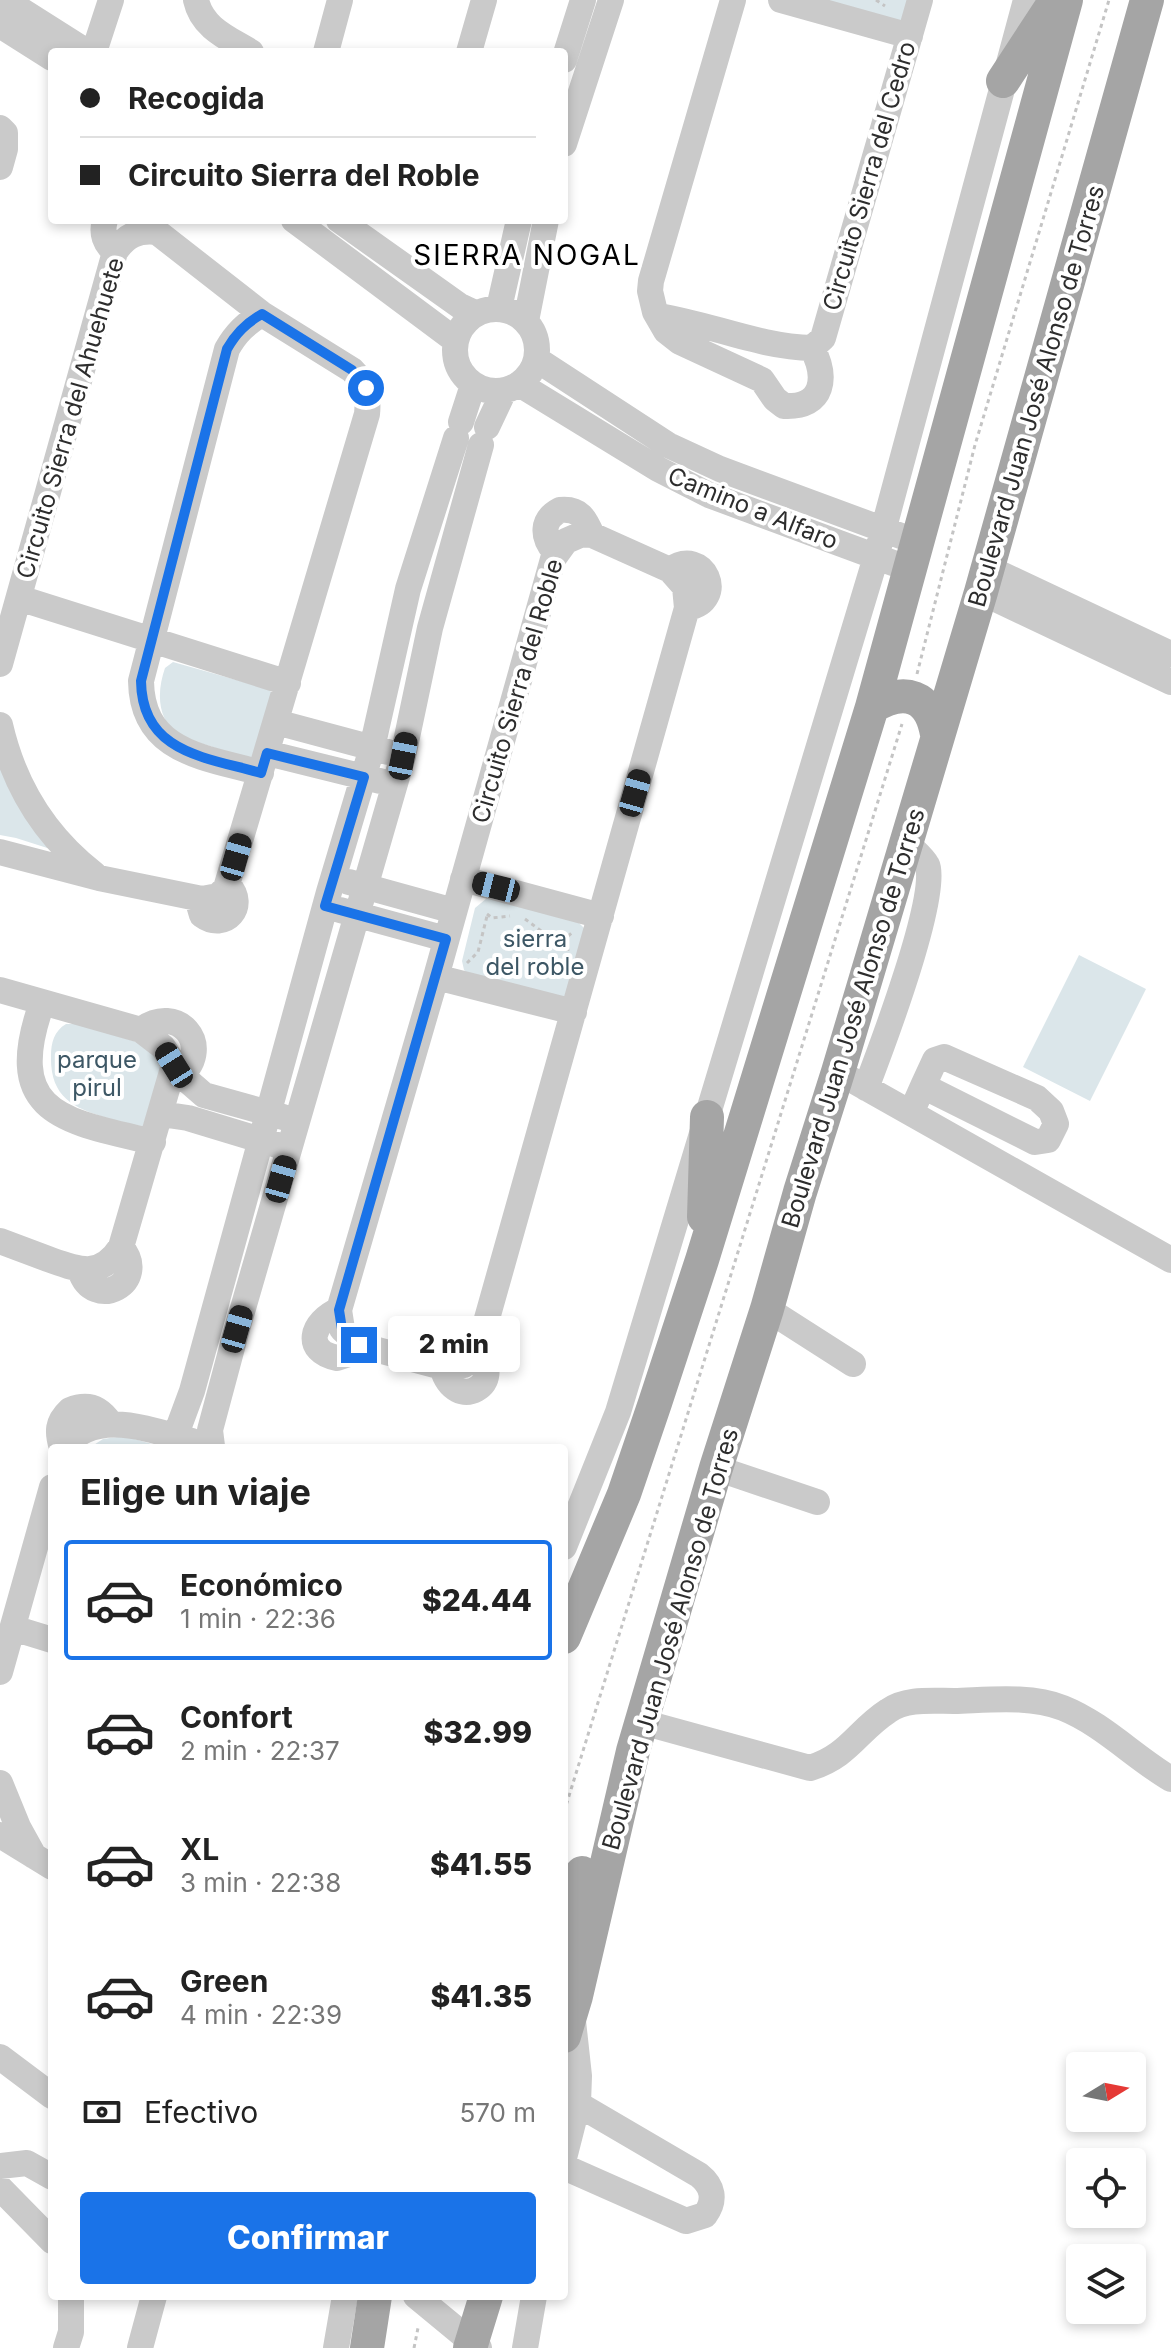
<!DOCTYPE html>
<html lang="es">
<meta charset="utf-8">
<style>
:root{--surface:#fff;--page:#f6f6f6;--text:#222;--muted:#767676;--line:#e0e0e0;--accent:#1a73e8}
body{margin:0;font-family:Inter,sans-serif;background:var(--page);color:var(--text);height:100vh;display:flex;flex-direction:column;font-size:30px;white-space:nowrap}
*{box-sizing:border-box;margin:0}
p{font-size:26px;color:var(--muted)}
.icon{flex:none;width:44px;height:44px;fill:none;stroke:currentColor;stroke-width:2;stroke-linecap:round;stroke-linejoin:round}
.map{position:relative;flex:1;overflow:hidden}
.sheet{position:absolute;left:48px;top:1444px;width:520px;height:856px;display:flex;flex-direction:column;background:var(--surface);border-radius:8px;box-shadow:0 4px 12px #0003}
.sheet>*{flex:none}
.banner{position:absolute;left:48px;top:48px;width:520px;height:176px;border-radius:8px;box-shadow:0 4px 12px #0003;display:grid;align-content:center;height:176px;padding:0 32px;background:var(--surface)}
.needle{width:52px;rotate:80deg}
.tools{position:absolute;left:1066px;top:2052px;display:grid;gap:16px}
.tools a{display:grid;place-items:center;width:80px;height:80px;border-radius:8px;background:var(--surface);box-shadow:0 4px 12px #0003;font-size:40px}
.end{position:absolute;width:36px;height:36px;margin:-18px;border:10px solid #1a73e8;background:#fff;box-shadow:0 0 0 4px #fff}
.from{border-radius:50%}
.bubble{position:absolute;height:56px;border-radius:8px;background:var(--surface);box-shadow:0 4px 12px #0003;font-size:26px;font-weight:800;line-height:56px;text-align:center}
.car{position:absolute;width:24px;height:48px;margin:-24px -12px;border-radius:10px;box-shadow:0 0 6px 2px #0007;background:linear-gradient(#222 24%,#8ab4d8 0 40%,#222 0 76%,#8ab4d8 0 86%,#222 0)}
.banner b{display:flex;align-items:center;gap:28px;height:76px;font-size:30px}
.banner b+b{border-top:2px solid var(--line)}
.banner i{width:20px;height:20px;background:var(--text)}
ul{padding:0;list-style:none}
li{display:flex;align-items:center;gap:24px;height:120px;margin:0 16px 12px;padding:0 16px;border:4px solid transparent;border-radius:8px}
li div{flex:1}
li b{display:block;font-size:30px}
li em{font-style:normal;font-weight:800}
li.selected{border-color:var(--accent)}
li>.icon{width:72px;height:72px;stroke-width:1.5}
h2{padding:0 32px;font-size:36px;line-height:96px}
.pay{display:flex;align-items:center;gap:20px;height:88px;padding:0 32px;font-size:30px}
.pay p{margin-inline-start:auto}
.action{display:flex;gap:16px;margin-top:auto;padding:16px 32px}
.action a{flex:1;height:92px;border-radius:8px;background:var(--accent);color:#fff;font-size:32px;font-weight:800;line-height:92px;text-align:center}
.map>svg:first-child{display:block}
.green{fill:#dbe6ea}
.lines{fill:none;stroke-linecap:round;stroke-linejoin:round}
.path{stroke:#c4c4c4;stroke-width:3;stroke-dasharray:4 4;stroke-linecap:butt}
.minor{stroke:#cacaca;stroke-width:26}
.major{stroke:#a5a5a5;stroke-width:34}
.route{stroke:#1a73e8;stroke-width:10}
.labels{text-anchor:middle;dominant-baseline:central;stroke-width:8;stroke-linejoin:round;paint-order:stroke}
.street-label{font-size:24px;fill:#2d2d2d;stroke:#fff}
.park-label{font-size:24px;fill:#3d5765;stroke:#fff}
.quarter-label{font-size:28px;letter-spacing:2px;fill:#000;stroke:#fff}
</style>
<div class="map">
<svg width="1171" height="2348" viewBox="0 0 1171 2348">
<rect width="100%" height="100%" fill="#fff"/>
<!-- green -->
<path class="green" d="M 817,0 L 914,0 L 907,17 L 899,21 Z
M 173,662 L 268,689 L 272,693 L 252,757 C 237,758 223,751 210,746 C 201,743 188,741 180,736 C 156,720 157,691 165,668 Z
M 0,735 L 63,853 L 16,838 L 0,835 Z
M 487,898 L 578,922 L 586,930 L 566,999 L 470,976 L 464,970 L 462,961 L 475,908 Z
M 1079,955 L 1146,989 L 1090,1101 L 1023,1067 Z
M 66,1024 L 78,1024 L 156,1048 L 167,1058 L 143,1126 C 131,1126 119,1121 107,1118 C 72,1108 50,1096 51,1056 C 51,1043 54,1031 66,1024 Z
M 124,1436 L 166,1448 L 89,1448 L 103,1439 Z"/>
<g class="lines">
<!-- path -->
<path class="path" d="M 876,0 L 885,6
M 917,674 L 975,445 L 1109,0
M 487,914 L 492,918 L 510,916
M 525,919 L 544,933 L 564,937
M 568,951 L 566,938 L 574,931
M 467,963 L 478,952 L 487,916
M 564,1812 L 902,724
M 414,2348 L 418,2328"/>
<!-- minor -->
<path class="minor" d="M 5,0 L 87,52
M 196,0 C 202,28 228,38 251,52
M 733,0 L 651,281 L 650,291 L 655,312 L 666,331 L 680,342 L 762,380 L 775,399 L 784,406 C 825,408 827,376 812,348
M 781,0 L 910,36
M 0,25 L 52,58
M 94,52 L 111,0
M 326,52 L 340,0
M 469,52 L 484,0
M 564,60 L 583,0
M 0,128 L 5,133 L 5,149 L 0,167
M 564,144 L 611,0
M 105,220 C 101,233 105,244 115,252
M 294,220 L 455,340
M 339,220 L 460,306 L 475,313
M 499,308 L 519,220
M455 350a41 41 0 1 1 82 0a41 41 0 1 1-82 0Z
M 659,316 C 710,324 760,347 812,348 L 823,338 L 920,0
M 526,321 L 546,220
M 536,359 L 668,445 L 720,469 L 901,536
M 519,384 L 658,469 L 709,495 L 893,563
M 461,422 L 473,385
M 487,427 L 504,391
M 582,534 L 592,535 L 670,570 L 685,587 L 687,608 L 479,1347 L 464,1365 L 442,1367 L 359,1345 L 342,1329 L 339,1310 L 436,977 L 553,559 L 566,541 Z
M 555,552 C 542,537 541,520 560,510 C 580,508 585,519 592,535
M 988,568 L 1171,654
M 670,570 C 704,545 728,601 687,608
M 981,592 L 1171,682
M 19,598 L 288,683
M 0,664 L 115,252 C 126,235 138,230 157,232 L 262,314 L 352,370 C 365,383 369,395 367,414 L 226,888 L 218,896 L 202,899 L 99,878 L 0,852
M 276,722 L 388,752
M 0,725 C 14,786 45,836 94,874
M 267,753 L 380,781
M 261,773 C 205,757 142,753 141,681 L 227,349 C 236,333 246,323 262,314
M 463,879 L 601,916
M 349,882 L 454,911
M 197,898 L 202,915 C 225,932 248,906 228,885
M 340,910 L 446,939
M 436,977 L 574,1012
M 0,990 L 141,1030 L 163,1047 L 181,1075 L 204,1095 L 283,1117
M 42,1003 C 2,1115 65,1121 153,1142
M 141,1030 C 177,1002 214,1045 181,1075
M 838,1072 L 1171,1260
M 866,1088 C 879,1054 941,891 927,865 C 923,857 912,849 906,842
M 911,1113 L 923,1086 L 1035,1142 L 1048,1140 L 1056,1124 L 1051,1111 L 1037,1098 L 944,1057 L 935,1060 L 923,1086
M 161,1114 L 188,1118 L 277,1145
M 0,1241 C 16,1247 32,1253 48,1259 C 79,1270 100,1279 121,1247 L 174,1065
M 80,1270 C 93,1313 151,1282 121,1247
M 767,1309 L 853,1364
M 339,1310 C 311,1322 303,1351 337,1358 L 352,1353 L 359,1345
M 442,1367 C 455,1416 509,1382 476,1352
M 175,1437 L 192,1391 L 329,892 L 372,748 L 408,589 L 456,438
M 212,1446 L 210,1430 L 237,1329 L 403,756 L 430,628 L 481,445
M 62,1448 C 57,1432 57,1422 70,1410 C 88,1403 100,1408 110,1423
M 63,1448 C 95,1407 150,1430 192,1441
M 716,1468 L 817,1502
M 564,1547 L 618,1412 L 876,557 L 1026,0
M 13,1628 L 52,1640
M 0,1672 L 52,1487
M 642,1722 L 810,1768 C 849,1756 857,1731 888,1711 C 906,1698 932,1701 954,1701 C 989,1700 1030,1695 1063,1708 C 1103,1724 1135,1758 1171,1779
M 0,1783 L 18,1827 L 34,1856
M 0,1835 L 52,1867
M 0,2057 L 52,2096
M 564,2096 L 699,2175 C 713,2186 716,2200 705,2215 L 686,2221 L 564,2167
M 564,2158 L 578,2103 L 579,2076 L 572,2012
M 0,2166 L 27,2163 L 52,2177
M 0,2188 L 52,2241
M 416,2296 L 479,2348
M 66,2348 L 71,2332 L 71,2296
M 140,2348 L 154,2296
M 336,2348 L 345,2296
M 525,2348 L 534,2296"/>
<!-- major -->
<path class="major" d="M 1003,81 L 1056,0
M 872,707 C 905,687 930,695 937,734
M 704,1217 L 707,1117
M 564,1637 L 624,1494 L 655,1403 L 702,1260 L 872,707 L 1066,0
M 564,1939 L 582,1873
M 564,2036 L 576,1996 L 633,1751 L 716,1468 L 767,1309 L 800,1192 L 838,1072 L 981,592 L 1147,0
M 367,2348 L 375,2296
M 470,2348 L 486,2296"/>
</g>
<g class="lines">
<!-- route -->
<path class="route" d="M 359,1345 L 342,1329 L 339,1310 L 446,939 L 325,906 L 364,777 L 267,753 L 261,773 C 205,757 142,753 141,681 L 227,349 C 236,333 246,323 262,314 L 352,370 L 366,388"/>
</g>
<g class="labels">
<!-- street labels -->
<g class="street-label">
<text transform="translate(869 176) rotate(-74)">Circuito Sierra del Cedro</text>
<text transform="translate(1036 396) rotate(-74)">Boulevard Juan José Alonso de Torres</text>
<text transform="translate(70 418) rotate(-74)">Circuito Sierra del Ahuehuete</text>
<text transform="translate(753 508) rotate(22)">Camino a Alfaro</text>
<text transform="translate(517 691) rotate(-74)">Circuito Sierra del Roble</text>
<text transform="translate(853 1018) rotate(-73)">Boulevard Juan José Alonso de Torres</text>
<text transform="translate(670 1639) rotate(-74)">Boulevard Juan José Alonso de Torres</text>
</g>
<!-- park labels -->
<g class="park-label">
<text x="535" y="938">sierra<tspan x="535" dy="28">del roble</tspan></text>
<text x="97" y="1059">parque<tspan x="97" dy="28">pirul</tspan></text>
</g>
<!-- quarter labels -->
<g class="quarter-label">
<text x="527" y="255">SIERRA NOGAL</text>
</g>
</g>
</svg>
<div class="tools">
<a><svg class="needle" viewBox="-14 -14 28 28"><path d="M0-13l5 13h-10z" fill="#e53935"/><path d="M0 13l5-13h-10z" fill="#767676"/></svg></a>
<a><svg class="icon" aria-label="locate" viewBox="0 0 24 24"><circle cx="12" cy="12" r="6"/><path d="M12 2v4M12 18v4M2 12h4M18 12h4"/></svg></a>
<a><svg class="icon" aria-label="layers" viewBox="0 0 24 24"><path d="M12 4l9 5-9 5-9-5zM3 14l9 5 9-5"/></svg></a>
</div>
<i class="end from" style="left:366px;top:388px"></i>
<i class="end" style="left:359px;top:1345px"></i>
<div class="bubble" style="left:388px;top:1316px;width:132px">2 min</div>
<i class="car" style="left:403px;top:756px;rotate:11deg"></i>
<i class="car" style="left:635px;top:793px;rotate:16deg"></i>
<i class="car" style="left:236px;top:857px;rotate:16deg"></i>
<i class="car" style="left:496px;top:887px;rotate:284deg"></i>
<i class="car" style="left:174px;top:1065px;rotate:328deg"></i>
<i class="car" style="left:281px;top:1179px;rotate:16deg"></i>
<i class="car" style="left:237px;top:1329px;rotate:16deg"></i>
<div class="banner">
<b><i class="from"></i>Recogida</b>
<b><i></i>Circuito Sierra del Roble</b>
</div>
<section class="sheet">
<h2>Elige un viaje</h2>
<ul>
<li class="selected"><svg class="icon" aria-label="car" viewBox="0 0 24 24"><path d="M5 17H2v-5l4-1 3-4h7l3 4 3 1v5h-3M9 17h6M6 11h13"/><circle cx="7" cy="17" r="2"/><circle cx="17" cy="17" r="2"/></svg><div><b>Económico</b><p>1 min · 22:36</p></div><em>$24.44</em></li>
<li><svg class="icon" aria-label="car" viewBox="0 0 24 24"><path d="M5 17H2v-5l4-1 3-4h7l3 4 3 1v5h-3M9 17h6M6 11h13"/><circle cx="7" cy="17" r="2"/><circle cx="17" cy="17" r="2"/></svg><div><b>Confort</b><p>2 min · 22:37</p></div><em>$32.99</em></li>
<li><svg class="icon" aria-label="car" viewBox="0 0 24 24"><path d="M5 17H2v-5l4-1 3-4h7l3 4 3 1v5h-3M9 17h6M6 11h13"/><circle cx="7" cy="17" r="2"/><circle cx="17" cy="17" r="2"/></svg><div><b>XL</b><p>3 min · 22:38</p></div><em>$41.55</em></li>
<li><svg class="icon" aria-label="car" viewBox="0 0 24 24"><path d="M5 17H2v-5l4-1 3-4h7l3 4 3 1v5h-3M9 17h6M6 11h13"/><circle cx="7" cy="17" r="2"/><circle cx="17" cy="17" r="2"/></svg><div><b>Green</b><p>4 min · 22:39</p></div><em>$41.35</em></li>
</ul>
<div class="pay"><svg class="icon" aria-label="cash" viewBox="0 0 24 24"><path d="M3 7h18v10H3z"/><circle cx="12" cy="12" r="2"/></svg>Efectivo<p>570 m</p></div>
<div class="action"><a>Confirmar</a></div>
</section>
</div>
